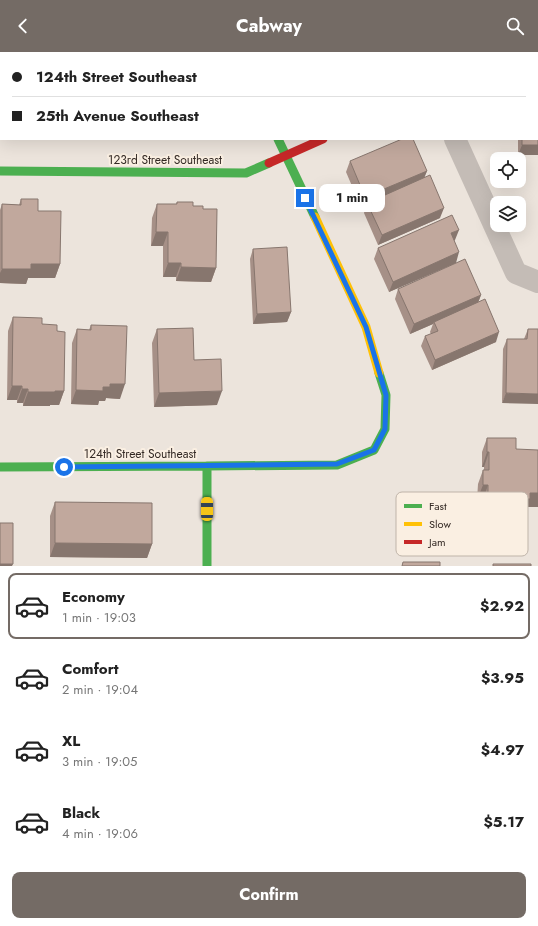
<!DOCTYPE html>
<meta charset="utf-8">
<style>
:root{--surface:#fff;--page:#f6f6f6;--text:#222;--muted:#767676;--line:#e0e0e0;--accent:#746b65}
body{margin:0;font-family:Jost,sans-serif;background:var(--page);color:var(--text);height:100vh;display:flex;flex-direction:column;font-size:15px;white-space:nowrap}
*{box-sizing:border-box;margin:0}
p{font-size:13px;color:var(--muted)}
.icon{flex:none;width:22px;height:22px;fill:none;stroke:currentColor;stroke-width:2;stroke-linecap:round;stroke-linejoin:round}
.map{position:relative;height:514px;overflow:hidden}
.drawer{display:flex;flex-direction:column;background:var(--surface);flex:1}
.drawer>*{flex:none}
.hud{position:absolute;left:0px;top:0px;width:538px;height:88px;box-shadow:0 4px 16px #0002;display:grid;align-content:center;height:88px;padding:0 12px;background:var(--surface)}
.controls{position:absolute;left:490px;top:100px;display:grid;gap:8px}
.controls a{display:grid;place-items:center;width:36px;height:36px;border-radius:8px;background:var(--surface);box-shadow:0 4px 16px #0002;font-size:20px}
.end{position:absolute;width:18px;height:18px;margin:-9px;border:5px solid #1a73e8;background:#fff;box-shadow:0 0 0 2px #fff}
.from{border-radius:50%}
.bubble{position:absolute;height:28px;border-radius:8px;background:var(--surface);box-shadow:0 4px 16px #0002;font-size:13px;font-weight:700;line-height:28px;text-align:center}
.car{position:absolute;width:12px;height:24px;margin:-12px -6px;border-radius:5px;box-shadow:0 0 3px 1px #0007;background:linear-gradient(#f5c518 24%,#345 0 40%,#f5c518 0 76%,#345 0 86%,#f5c518 0)}
.hud b{display:flex;align-items:center;gap:14px;height:38px;font-size:15px}
.hud b+b{border-top:1px solid var(--line)}
.hud i{width:10px;height:10px;background:var(--text)}
ul{padding:7px 0 0;list-style:none}
li{display:flex;align-items:center;gap:12px;height:66px;margin:0 8px 6px;padding:0 4px;border:2px solid transparent;border-radius:8px}
li div{flex:1}
li b{display:block;font-size:15px}
li em{font-style:normal;font-weight:700}
li.current{border-color:var(--accent)}
li>.icon{width:36px;height:36px;stroke-width:1.5}
.button{display:flex;gap:8px;margin-top:auto;padding:8px 12px}
.button a{flex:1;height:46px;border-radius:8px;background:var(--accent);color:#fff;font-size:16px;font-weight:700;line-height:46px;text-align:center}
header{display:flex;justify-content:space-between;align-items:center;height:52px;padding:0 12px;background:var(--accent);color:#fff;font-size:18px;font-weight:700}
.map>svg:first-child{display:block}
.lines{fill:none;stroke-linecap:round;stroke-linejoin:round}
.street{stroke:#c4bcb6;stroke-width:22}
.fast{stroke:#4caf50;stroke-width:9}
.slow{stroke:#ffc107;stroke-width:9}
.jam{stroke:#c62828;stroke-width:9}
.wall{fill:#a69087}
.shaded-wall{fill:#87766e}
.building{fill:#c1a89d;stroke:#87766e}
.route{stroke:#1a73e8;stroke-width:5}
.labels{text-anchor:middle;dominant-baseline:central;stroke-width:4;stroke-linejoin:round;paint-order:stroke}
.street-label{font-size:12px;fill:#342a25;stroke:#faefe2}
.key{fill:#faefe2;stroke:#bfb4a9;stroke-width:1}
.key-label{font-size:11px;fill:#342a25}
</style>
<header><svg class="icon" aria-label="back" viewBox="0 0 24 24"><path d="M15 5l-7 7 7 7"/></svg>Cabway<svg class="icon" aria-label="search" viewBox="0 0 24 24"><circle cx="10" cy="10" r="6"/><path d="M15 15l6 6"/></svg></header>
<div class="map">
<svg width="538" height="514" viewBox="0 0 538 514">
<rect width="100%" height="100%" fill="#ece4dc"/>
<g class="lines">
<!-- street -->
<path class="street" d="M 240,0 L 241,1
M 434,0 L 434,1
M 455,87 L 516,221 L 538,230"/>
<!-- fast -->
<path class="fast" d="M 278,87 L 315,165
M 0,119 L 246,121 L 269,111
M 0,415 L 207,414
M 207,514 L 207,414 L 337,413 L 374,398 L 385,377 L 386,343 L 379,321"/>
<!-- slow -->
<path class="slow" d="M 315,165 L 366,275 L 379,321"/>
<!-- jam -->
<path class="jam" d="M 269,111 L 323,87"/>
</g>
<!-- wall -->
<path class="wall" d="M 18,0 L 61,0 L 61,1 L 18,1 Z
M 518,87 L 537,87 L 538,103 L 518,103 Z
M 350,109 L 427,119 L 424,125 L 440,166 L 378,193 L 364,161 L 366,153 L 361,155 L 346,120 Z
M 21,147 L 38,159 L 60,212 L 55,226 L 28,226 L 26,232 L 0,231 L 0,158 L 2,152 L 19,153 Z
M 177,150 L 193,154 L 203,157 L 216,216 L 211,230 L 176,229 L 176,225 L 163,225 L 163,194 L 151,194 L 152,166 L 157,152 L 176,152 Z
M 455,188 L 454,189 L 456,211 L 389,240 L 374,207 L 378,196 Z
M 253,197 L 291,260 L 287,270 L 253,272 L 250,207 Z
M 398,237 L 481,243 L 478,251 L 496,290 L 432,318 L 421,294 L 425,284 L 431,282 L 430,280 L 433,272 L 410,282 L 395,247 Z
M 13,265 L 42,272 L 57,279 L 64,339 L 59,353 L 50,353 L 50,354 L 23,354 L 23,351 L 17,351 L 17,348 L 7,348 L 8,279 Z
M 91,273 L 120,347 L 106,346 L 105,349 L 99,349 L 98,353 L 71,352 L 72,291 L 77,277 L 89,278 Z
M 157,277 L 194,308 L 217,353 L 154,355 L 152,291 Z
M 528,277 L 538,277 L 502,351 L 503,297 L 507,287 L 524,287 Z
M 487,386 L 516,397 L 527,455 L 525,461 L 482,460 L 483,448 L 477,448 L 478,432 L 483,418 L 484,418 L 484,415 L 482,415 L 482,400 Z
M 55,450 L 152,492 L 147,506 L 50,505 L 50,464 Z"/>
<!-- shaded-wall -->
<path class="shaded-wall" d="M 306,0 L 347,0 L 347,1 L 305,1 Z
M 479,0 L 518,0 L 518,1 L 478,1 Z
M 525,0 L 538,0 L 538,9 L 537,9 L 537,1 L 524,1 Z
M 537,48 L 538,48 L 538,58 L 537,58 Z
M 0,61 L 1,61 L 1,71 L 0,71 Z
M 522,93 L 538,93 L 538,103 L 518,103 Z
M 427,119 L 423,129 L 367,151 L 366,153 L 361,155 L 365,145 Z
M 444,156 L 440,166 L 378,193 L 382,183 Z
M 459,178 L 455,188 L 447,192 L 451,181 Z
M 156,180 L 168,180 L 163,194 L 151,194 Z
M 459,200 L 456,211 L 389,240 L 393,230 Z
M 168,211 L 181,211 L 176,225 L 163,225 Z
M 31,212 L 60,212 L 55,226 L 28,226 L 26,232 L 0,231 L 0,221 L 2,217 Z
M 181,215 L 216,216 L 211,230 L 176,229 Z
M 481,243 L 477,253 L 434,270 L 433,272 L 410,282 L 414,272 Z
M 291,260 L 287,270 L 253,272 L 257,262 Z
M 499,280 L 496,290 L 432,318 L 435,308 Z
M 110,332 L 125,332 L 120,347 L 106,346 L 105,349 L 99,349 L 98,353 L 71,352 L 76,338 L 103,335 Z
M 12,334 L 22,334 L 17,348 L 7,348 Z
M 22,337 L 28,337 L 23,351 L 17,351 Z
M 55,339 L 64,339 L 59,353 L 50,353 L 50,354 L 23,354 L 28,340 Z
M 222,339 L 217,353 L 154,355 L 159,341 Z
M 506,341 L 538,342 L 538,352 L 502,351 Z
M 487,400 L 489,400 L 484,415 L 482,415 Z
M 483,433 L 488,433 L 483,448 L 477,448 Z
M 530,441 L 538,441 L 538,455 L 527,455 L 525,461 L 482,460 L 488,446 Z
M 55,491 L 152,492 L 147,506 L 50,505 Z
M 0,512 L 13,512 L 12,514 L 0,514 Z"/>
<!-- building -->
<path class="building" d="M 0,0 L 2,0 L 2,1 L 1,1 L 1,61 L 0,61 Z
M 23,0 L 61,0 L 61,1 L 23,1 Z
M 102,0 L 127,0 L 127,1 L 102,1 Z
M 156,0 L 184,0 L 184,1 L 156,1 Z
M 537,11 L 538,11 L 538,48 L 537,48 Z
M 537,58 L 538,58 L 538,93 L 522,93 L 522,87 L 537,87 Z
M 402,87 L 413,87 L 427,119 L 365,145 L 350,109 Z
M 430,123 L 444,156 L 382,183 L 367,151 Z
M 21,147 L 38,147 L 38,159 L 61,159 L 60,212 L 31,212 L 31,217 L 2,217 L 2,152 L 21,153 Z
M 177,150 L 193,150 L 193,154 L 203,154 L 203,157 L 217,157 L 216,216 L 181,215 L 181,211 L 168,211 L 168,180 L 156,180 L 157,152 L 177,152 Z
M 452,163 L 459,178 L 451,181 L 459,200 L 393,230 L 378,196 Z
M 287,195 L 291,260 L 257,262 L 253,197 Z
M 465,207 L 481,243 L 414,272 L 398,237 Z
M 485,247 L 499,280 L 435,308 L 425,284 L 438,279 L 434,270 Z
M 13,265 L 42,266 L 42,272 L 57,273 L 57,279 L 65,280 L 64,339 L 55,339 L 55,340 L 28,340 L 28,337 L 22,337 L 22,334 L 12,334 Z
M 91,273 L 127,274 L 125,332 L 110,332 L 110,335 L 103,335 L 103,339 L 76,338 L 77,277 L 91,278 Z
M 193,276 L 194,308 L 221,307 L 222,339 L 159,341 L 157,277 Z
M 528,277 L 538,277 L 538,342 L 506,341 L 507,287 L 527,287 Z
M 487,386 L 516,386 L 516,397 L 538,398 L 538,441 L 530,441 L 530,447 L 488,446 L 488,433 L 483,433 L 483,418 L 489,418 L 489,400 L 487,400 Z
M 55,450 L 152,451 L 152,492 L 55,491 Z
M 0,471 L 13,471 L 13,512 L 0,512 Z
M 403,510 L 440,510 L 440,514 L 402,514 Z
M 493,512 L 531,512 L 531,514 L 493,514 Z"/>
<g class="lines">
<!-- route -->
<path class="route" d="M 64,415 L 337,412 L 374,398 L 385,377 L 386,343 L 366,275 L 305,146"/>
</g>
<g class="labels">
<!-- street labels -->
<g class="street-label">
<text x="165" y="108">123rd Street Southeast</text>
<text x="140" y="402">124th Street Southeast</text>
</g>
</g>
<!-- legend -->
<rect x="396" y="440" width="132" height="64" rx="6" class="key"/>
<rect x="404" y="452" width="18" height="4" fill="#4caf50"/>
<rect x="404" y="470" width="18" height="4" fill="#ffc107"/>
<rect x="404" y="488" width="18" height="4" fill="#c62828"/>
<g class="key-label">
<text x="429" y="458">Fast</text>
<text x="429" y="476">Slow</text>
<text x="429" y="494">Jam</text>
</g>
</svg>
<div class="controls">
<a><svg class="icon" aria-label="locate" viewBox="0 0 24 24"><circle cx="12" cy="12" r="6"/><path d="M12 2v4M12 18v4M2 12h4M18 12h4"/></svg></a>
<a><svg class="icon" aria-label="layers" viewBox="0 0 24 24"><path d="M12 4l9 5-9 5-9-5zM3 14l9 5 9-5"/></svg></a>
</div>
<i class="end from" style="left:64px;top:415px"></i>
<i class="end" style="left:305px;top:146px"></i>
<div class="bubble" style="left:319px;top:132px;width:66px">1 min</div>
<i class="car" style="left:207px;top:457px;rotate:0deg"></i>
<div class="hud">
<b><i class="from"></i>124th Street Southeast</b>
<b><i></i>25th Avenue Southeast</b>
</div>
</div>
<section class="drawer">
<ul>
<li class="current"><svg class="icon" aria-label="car" viewBox="0 0 24 24"><path d="M5 17H2v-5l4-1 3-4h7l3 4 3 1v5h-3M9 17h6M6 11h13"/><circle cx="7" cy="17" r="2"/><circle cx="17" cy="17" r="2"/></svg><div><b>Economy</b><p>1 min · 19:03</p></div><em>$2.92</em></li>
<li><svg class="icon" aria-label="car" viewBox="0 0 24 24"><path d="M5 17H2v-5l4-1 3-4h7l3 4 3 1v5h-3M9 17h6M6 11h13"/><circle cx="7" cy="17" r="2"/><circle cx="17" cy="17" r="2"/></svg><div><b>Comfort</b><p>2 min · 19:04</p></div><em>$3.95</em></li>
<li><svg class="icon" aria-label="car" viewBox="0 0 24 24"><path d="M5 17H2v-5l4-1 3-4h7l3 4 3 1v5h-3M9 17h6M6 11h13"/><circle cx="7" cy="17" r="2"/><circle cx="17" cy="17" r="2"/></svg><div><b>XL</b><p>3 min · 19:05</p></div><em>$4.97</em></li>
<li><svg class="icon" aria-label="car" viewBox="0 0 24 24"><path d="M5 17H2v-5l4-1 3-4h7l3 4 3 1v5h-3M9 17h6M6 11h13"/><circle cx="7" cy="17" r="2"/><circle cx="17" cy="17" r="2"/></svg><div><b>Black</b><p>4 min · 19:06</p></div><em>$5.17</em></li>
</ul>
<div class="button"><a>Confirm</a></div>
</section>
